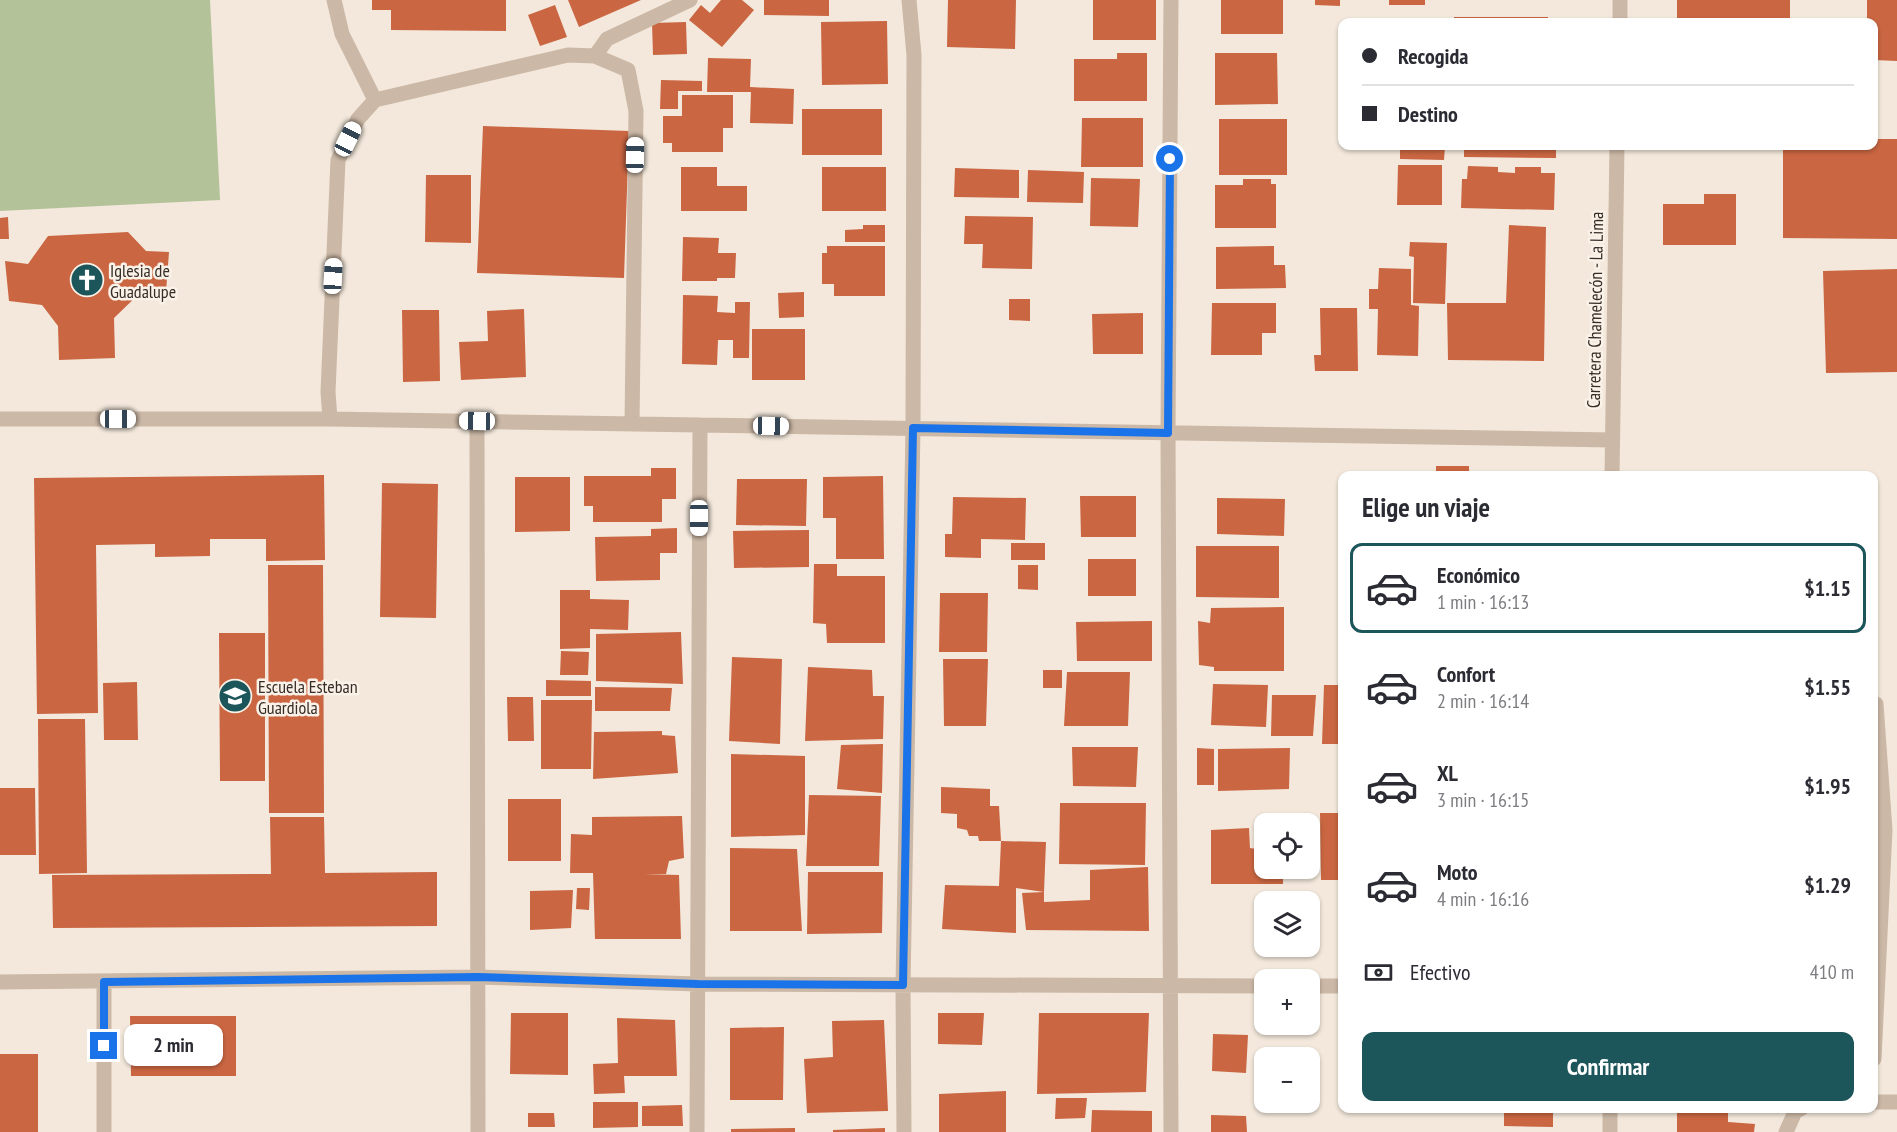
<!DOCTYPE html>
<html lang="es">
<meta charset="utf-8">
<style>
:root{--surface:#fff;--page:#f7f7f7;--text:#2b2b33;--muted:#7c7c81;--line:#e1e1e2;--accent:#1c555a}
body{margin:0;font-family:"PT Sans Narrow",sans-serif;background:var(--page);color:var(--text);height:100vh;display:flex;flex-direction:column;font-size:22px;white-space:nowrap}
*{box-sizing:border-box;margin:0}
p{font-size:20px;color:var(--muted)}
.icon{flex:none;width:33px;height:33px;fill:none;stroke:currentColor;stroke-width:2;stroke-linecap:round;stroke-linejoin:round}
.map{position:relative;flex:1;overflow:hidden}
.sheet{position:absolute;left:1338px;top:471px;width:540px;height:642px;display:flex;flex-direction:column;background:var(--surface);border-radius:12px;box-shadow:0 2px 4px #0004}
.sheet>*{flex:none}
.hud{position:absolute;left:1338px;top:18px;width:540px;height:132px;border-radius:12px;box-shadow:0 2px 4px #0004;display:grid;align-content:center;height:132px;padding:0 24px;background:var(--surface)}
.tools{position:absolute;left:1254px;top:813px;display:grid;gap:12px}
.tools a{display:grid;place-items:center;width:66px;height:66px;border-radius:12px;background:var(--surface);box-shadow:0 2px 4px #0004;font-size:30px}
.end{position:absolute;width:27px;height:27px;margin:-14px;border:8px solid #1a73e8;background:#fff;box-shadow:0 0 0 3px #fff}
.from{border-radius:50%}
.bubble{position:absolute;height:42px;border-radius:12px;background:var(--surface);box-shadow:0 2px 4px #0004;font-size:20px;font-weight:800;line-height:42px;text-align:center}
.car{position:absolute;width:18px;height:36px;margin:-18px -9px;border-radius:8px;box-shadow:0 0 4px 2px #0007;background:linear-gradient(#fff 24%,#345 0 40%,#fff 0 76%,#345 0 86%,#fff 0)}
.hud b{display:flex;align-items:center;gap:21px;height:57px;font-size:22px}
.hud b+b{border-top:2px solid var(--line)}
.hud i{width:15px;height:15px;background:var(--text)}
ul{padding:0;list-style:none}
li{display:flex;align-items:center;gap:18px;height:90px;margin:0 12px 9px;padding:0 12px;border:3px solid transparent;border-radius:12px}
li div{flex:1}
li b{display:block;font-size:22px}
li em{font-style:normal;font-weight:800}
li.on{border-color:var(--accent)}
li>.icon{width:54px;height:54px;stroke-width:1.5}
h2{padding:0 24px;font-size:27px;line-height:72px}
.pay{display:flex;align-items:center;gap:15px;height:66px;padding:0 24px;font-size:22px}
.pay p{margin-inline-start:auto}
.button{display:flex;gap:12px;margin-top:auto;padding:12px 24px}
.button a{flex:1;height:69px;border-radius:12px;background:var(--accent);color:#fff;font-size:24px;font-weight:800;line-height:69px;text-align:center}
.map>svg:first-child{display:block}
.green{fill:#b4c29a}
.building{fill:#ca6642}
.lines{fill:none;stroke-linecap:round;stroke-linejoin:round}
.minor{stroke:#cbb8a6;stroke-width:15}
.route{stroke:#1a73e8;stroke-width:8}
.labels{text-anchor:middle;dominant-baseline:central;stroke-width:5;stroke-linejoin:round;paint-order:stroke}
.poi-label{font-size:18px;fill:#372d27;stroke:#faf2e8;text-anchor:start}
.street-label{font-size:18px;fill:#372d27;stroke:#faf2e8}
</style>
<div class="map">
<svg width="1897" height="1132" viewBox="0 0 1897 1132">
<rect width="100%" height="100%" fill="#f3e8db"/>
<!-- green -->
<path class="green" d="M 0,0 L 210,0 L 220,200 L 0,211 Z"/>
<!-- building -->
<path class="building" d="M 372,0 L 506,0 L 506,31 L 391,30 L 391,10 L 372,10 Z
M 568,0 L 641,0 L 579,27 Z
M 721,0 L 742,0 L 754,10 L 722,47 L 689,20 L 701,5 L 710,13 Z
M 764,0 L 829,0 L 829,16 L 764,15 Z
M 948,0 L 1016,0 L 1015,49 L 947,47 Z
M 1093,0 L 1156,0 L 1156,40 L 1093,40 Z
M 1221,0 L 1283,0 L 1283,34 L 1221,34 Z
M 1315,0 L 1340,0 L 1340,6 L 1315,5 Z
M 1389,0 L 1425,0 L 1425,5 L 1389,5 Z
M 1677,0 L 1790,0 L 1790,22 L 1677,22 Z
M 1867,0 L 1897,0 L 1897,61 L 1874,60 L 1874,22 L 1867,22 Z
M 555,5 L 567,37 L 540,46 L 528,15 Z
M 1454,17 L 1548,17 L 1548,22 L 1454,22 Z
M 887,21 L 888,84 L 822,85 L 821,22 Z
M 686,22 L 687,54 L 653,55 L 652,23 Z
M 1117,53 L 1147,53 L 1147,101 L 1074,101 L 1074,59 L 1117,59 Z
M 1215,53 L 1277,53 L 1278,104 L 1215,105 Z
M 708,58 L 751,59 L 750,87 L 794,89 L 793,124 L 750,123 L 751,92 L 707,92 Z
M 661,80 L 702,81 L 702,91 L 678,91 L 678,109 L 660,109 Z
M 682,95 L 733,95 L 733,128 L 723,128 L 723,152 L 672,152 L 672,143 L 663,143 L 663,116 L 682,116 Z
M 802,109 L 882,109 L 882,155 L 802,155 Z
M 1082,118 L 1143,118 L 1143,167 L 1081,167 Z
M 1219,119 L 1287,119 L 1287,175 L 1219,175 Z
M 483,126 L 629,131 L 624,278 L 477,273 Z
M 1874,139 L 1897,139 L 1897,239 L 1783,238 L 1783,146 L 1874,146 Z
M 1400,146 L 1445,146 L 1444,160 L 1400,159 Z
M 1464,146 L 1556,146 L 1556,158 L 1464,157 Z
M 1398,165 L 1442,165 L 1442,205 L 1397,205 Z
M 1468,166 L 1498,167 L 1498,172 L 1515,173 L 1515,167 L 1541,167 L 1541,173 L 1555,173 L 1554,210 L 1461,208 L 1462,179 L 1467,179 Z
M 681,167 L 717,167 L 717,186 L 747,186 L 747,211 L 681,211 Z
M 822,167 L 886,167 L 886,211 L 822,211 Z
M 955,168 L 1019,170 L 1019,198 L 954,197 Z
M 1028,170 L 1084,172 L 1083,203 L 1027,202 Z
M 426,175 L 471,175 L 471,243 L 425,242 Z
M 1091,178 L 1140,179 L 1138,227 L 1090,226 Z
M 1243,179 L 1271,179 L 1271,184 L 1276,184 L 1276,228 L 1215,228 L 1215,185 L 1243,185 Z
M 1704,194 L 1736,194 L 1736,245 L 1663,245 L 1663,204 L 1704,204 Z
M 965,216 L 1033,217 L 1032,269 L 982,268 L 983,244 L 964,244 Z
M 8,217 L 9,239 L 0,239 L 0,218 Z
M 863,225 L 885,225 L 885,242 L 845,242 L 845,230 L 863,229 Z
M 1509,225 L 1546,227 L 1544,361 L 1448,360 L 1447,303 L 1506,303 Z
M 128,232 L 146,251 L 169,252 L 166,292 L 143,290 L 114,318 L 115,358 L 59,360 L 58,326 L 42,305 L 9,301 L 5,261 L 28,264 L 48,236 Z
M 683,237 L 719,238 L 718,253 L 736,253 L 735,278 L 717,278 L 717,281 L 682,281 Z
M 1410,242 L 1447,243 L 1445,304 L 1413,303 L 1414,257 L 1409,256 Z
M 827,246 L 885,246 L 885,296 L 834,296 L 834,284 L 822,284 L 822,253 L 827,253 Z
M 1274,246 L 1274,265 L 1285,265 L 1286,288 L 1216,289 L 1216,247 Z
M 1379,268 L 1411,269 L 1411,305 L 1419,306 L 1418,356 L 1377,355 L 1378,309 L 1369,309 L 1369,289 L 1378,289 Z
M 1897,269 L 1897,372 L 1826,373 L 1823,271 Z
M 804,292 L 804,317 L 779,318 L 778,293 Z
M 683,295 L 718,296 L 717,312 L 735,313 L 735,302 L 750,302 L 749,358 L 733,358 L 733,340 L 718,340 L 717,365 L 682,364 Z
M 1009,299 L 1030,299 L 1030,321 L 1009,320 Z
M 1212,303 L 1276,303 L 1276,333 L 1262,333 L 1262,355 L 1211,355 Z
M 1320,308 L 1357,308 L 1358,371 L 1315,371 L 1314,355 L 1321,355 Z
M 524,309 L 526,377 L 461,380 L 459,342 L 488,341 L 487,311 Z
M 402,310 L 439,310 L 440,381 L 403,382 Z
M 1143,313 L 1143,354 L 1093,354 L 1092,314 Z
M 752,329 L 805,329 L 805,380 L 752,380 Z
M 1436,466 L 1469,466 L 1469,476 L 1436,476 Z
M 651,468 L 676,468 L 676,499 L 662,499 L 662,522 L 593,522 L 593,506 L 584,506 L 584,476 L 651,476 Z
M 324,475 L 325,560 L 266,561 L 266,539 L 210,539 L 210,556 L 155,557 L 155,544 L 96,545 L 98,713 L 37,714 L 34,478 Z
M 883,476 L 884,559 L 836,559 L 836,518 L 823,518 L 823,477 Z
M 515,477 L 570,477 L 570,531 L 515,532 Z
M 737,479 L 807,479 L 806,526 L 736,525 Z
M 382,483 L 438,484 L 436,618 L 380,617 Z
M 1080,496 L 1136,496 L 1136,537 L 1081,537 Z
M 953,497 L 1026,498 L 1025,540 L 981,539 L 981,558 L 945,557 L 945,534 L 952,534 Z
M 1217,498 L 1285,499 L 1284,536 L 1217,534 Z
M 677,528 L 677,553 L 660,553 L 660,580 L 596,581 L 595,537 L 651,536 L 651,529 Z
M 809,530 L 809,567 L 734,568 L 733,531 Z
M 1011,543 L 1045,543 L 1045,560 L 1011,560 Z
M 1196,546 L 1279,546 L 1279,598 L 1196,597 Z
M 1088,559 L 1136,559 L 1136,596 L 1088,596 Z
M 814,564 L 837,564 L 837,576 L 885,576 L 885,643 L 827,643 L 826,624 L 813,623 Z
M 268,565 L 323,565 L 324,813 L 269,813 Z
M 1018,565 L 1038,565 L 1038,590 L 1018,589 Z
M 560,590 L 590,590 L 590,599 L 629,600 L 628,630 L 590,629 L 590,648 L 560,649 Z
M 940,593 L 988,593 L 987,652 L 939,652 Z
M 1284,607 L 1284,671 L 1214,671 L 1214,667 L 1199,665 L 1198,621 L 1210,623 L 1211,608 Z
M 1152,621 L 1152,661 L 1077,661 L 1076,622 Z
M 681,632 L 683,684 L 596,681 L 596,634 Z
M 219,633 L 265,633 L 265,781 L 220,781 Z
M 561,651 L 589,652 L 588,675 L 560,675 Z
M 732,657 L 782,659 L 780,744 L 729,741 Z
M 943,659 L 988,659 L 986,726 L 944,726 Z
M 808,667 L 872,670 L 873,696 L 884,696 L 883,739 L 805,741 Z
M 1043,670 L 1062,670 L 1062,688 L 1043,688 Z
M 1067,672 L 1130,672 L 1128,726 L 1064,726 Z
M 546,680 L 591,681 L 591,696 L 546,696 Z
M 137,682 L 138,740 L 104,740 L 103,683 Z
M 1213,684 L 1268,685 L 1266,727 L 1211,725 Z
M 1324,685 L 1342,685 L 1342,744 L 1322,744 Z
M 595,687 L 672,688 L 670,711 L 595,711 Z
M 1272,695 L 1316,695 L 1313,736 L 1271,736 Z
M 507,697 L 533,697 L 534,741 L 508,741 Z
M 541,700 L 592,700 L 591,769 L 541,769 Z
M 38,719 L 85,719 L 87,873 L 39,874 Z
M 662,731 L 662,735 L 675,736 L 678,773 L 593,779 L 594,732 Z
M 883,744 L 882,793 L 837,789 L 841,745 Z
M 1072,747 L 1138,747 L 1136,787 L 1073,786 Z
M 1197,748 L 1214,749 L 1214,785 L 1197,785 Z
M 1290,748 L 1289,789 L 1218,791 L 1218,749 Z
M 731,754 L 805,756 L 805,835 L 731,837 Z
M 941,787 L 990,789 L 990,806 L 999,806 L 1001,841 L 979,841 L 978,836 L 969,836 L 967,830 L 957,828 L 957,814 L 941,813 Z
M 0,788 L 35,788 L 36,855 L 0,855 Z
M 809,795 L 881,796 L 879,866 L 806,866 Z
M 508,799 L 561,799 L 561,861 L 508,861 Z
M 1060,803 L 1146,803 L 1145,865 L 1059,864 Z
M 1320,813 L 1342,813 L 1342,880 L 1321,880 Z
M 682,816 L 684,858 L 669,861 L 666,874 L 644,874 L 679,875 L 681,939 L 595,939 L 593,873 L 570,873 L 571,834 L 592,835 L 592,817 Z
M 270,817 L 324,817 L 325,873 L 437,872 L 437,926 L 53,928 L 52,875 L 271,874 Z
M 1249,828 L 1250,848 L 1262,850 L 1262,831 L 1264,831 L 1264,868 L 1283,868 L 1283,884 L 1211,884 L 1211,830 Z
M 1001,841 L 1046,842 L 1044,892 L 1016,888 L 1016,933 L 942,929 L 945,885 L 999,886 Z
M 730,848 L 797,849 L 802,931 L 730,931 Z
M 1148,867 L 1149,931 L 1026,930 L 1022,893 L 1044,892 L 1044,902 L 1090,900 L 1090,870 Z
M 808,872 L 883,872 L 882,933 L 807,934 Z
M 577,888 L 590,888 L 589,910 L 576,909 Z
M 573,890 L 571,928 L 530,930 L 530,891 Z
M 511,1013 L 568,1013 L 568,1075 L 510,1074 Z
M 938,1013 L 984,1013 L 982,1045 L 938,1044 Z
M 1039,1013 L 1149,1013 L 1146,1092 L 1037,1094 Z
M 130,1016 L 236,1016 L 236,1076 L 131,1076 Z
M 617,1018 L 675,1020 L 677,1076 L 624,1076 L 625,1093 L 594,1094 L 593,1064 L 618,1063 Z
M 884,1020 L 888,1111 L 807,1113 L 804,1059 L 833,1057 L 832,1021 Z
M 784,1027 L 783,1100 L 730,1100 L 730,1028 Z
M 1213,1034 L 1248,1035 L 1246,1073 L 1212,1071 Z
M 0,1054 L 38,1054 L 38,1132 L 0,1132 Z
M 1006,1091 L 1006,1132 L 939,1132 L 939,1094 Z
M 1056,1098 L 1087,1098 L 1085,1118 L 1055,1119 Z
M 593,1102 L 638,1102 L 638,1127 L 593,1128 Z
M 682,1105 L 683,1126 L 642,1126 L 642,1106 Z
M 1504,1108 L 1553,1108 L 1553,1127 L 1504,1126 Z
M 1677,1108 L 1753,1108 L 1753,1111 L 1728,1111 L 1728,1122 L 1755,1124 L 1754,1132 L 1677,1132 Z
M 1092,1110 L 1152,1111 L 1152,1132 L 1091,1132 Z
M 528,1113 L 554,1113 L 555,1127 L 528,1127 Z
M 1211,1115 L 1246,1116 L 1247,1132 L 1211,1132 Z
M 795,1128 L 795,1132 L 731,1132 L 731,1129 Z
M 885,1128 L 885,1132 L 833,1132 L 833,1130 Z"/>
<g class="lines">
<!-- minor -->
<path class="minor" d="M 334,0 L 342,34 L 375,100
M 1171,0 L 1168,433 L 1171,1132
M 1620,22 L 1620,0
M 595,56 L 607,39 L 690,0
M 0,419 L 330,419 L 1612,440
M 330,419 L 328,392 L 338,160 L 358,119 L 375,100 L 568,55 L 595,56 L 628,70 L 636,111 L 632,424
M 477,421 L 478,1132
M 1612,476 L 1617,146
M 0,982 L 478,977 L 698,984 L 1264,986
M 1310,986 L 1342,986
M 1874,1059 L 1885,830 L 1876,704
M 1874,1102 L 1897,1102
M 104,1132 L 104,982
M 697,1132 L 700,425
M 904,1132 L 903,985 L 913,428 L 914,55 L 909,0
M 1610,1132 L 1610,1108
M 1786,1132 L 1795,1112 L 1802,1108"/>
</g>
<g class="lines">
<!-- route -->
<path class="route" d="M 104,1046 L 104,982 L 478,977 L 698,984 L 903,985 L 913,428 L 1168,433 L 1170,159"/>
</g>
<!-- icons -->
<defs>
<symbol id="church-disc" viewBox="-11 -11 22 22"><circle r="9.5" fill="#1c555a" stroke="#faf2e8"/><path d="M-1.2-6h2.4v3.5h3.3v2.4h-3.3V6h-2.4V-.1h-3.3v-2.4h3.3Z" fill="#fff"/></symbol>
<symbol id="school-disc" viewBox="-11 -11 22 22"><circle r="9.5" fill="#1c555a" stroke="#faf2e8"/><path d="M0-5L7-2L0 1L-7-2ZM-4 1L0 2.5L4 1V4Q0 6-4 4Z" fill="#fff"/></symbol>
</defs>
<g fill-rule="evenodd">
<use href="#church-disc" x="68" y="261" width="38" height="38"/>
<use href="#school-disc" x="216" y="677" width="38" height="38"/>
</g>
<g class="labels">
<!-- poi labels -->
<g class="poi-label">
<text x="110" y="270">Iglesia de<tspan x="110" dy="21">Guadalupe</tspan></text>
<text x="258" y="686">Escuela Esteban<tspan x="258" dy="21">Guardiola</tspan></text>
</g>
<!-- street labels -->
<g class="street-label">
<text transform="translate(1595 310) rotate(-89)">Carretera Chamelecón - La Lima</text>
</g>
</g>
</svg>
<div class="tools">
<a><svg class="icon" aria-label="locate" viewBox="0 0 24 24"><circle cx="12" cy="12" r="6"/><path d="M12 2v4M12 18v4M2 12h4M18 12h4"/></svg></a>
<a><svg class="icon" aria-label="layers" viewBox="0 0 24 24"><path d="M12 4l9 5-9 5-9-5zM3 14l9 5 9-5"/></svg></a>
<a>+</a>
<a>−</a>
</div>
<i class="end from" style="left:1170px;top:159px"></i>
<i class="end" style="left:104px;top:1046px"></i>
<div class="bubble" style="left:124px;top:1024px;width:99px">2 min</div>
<i class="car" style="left:348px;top:139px;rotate:26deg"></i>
<i class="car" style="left:635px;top:155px;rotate:1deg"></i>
<i class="car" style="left:333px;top:276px;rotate:3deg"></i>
<i class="car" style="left:118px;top:419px;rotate:90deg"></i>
<i class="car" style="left:477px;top:421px;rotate:271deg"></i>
<i class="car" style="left:771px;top:426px;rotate:91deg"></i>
<i class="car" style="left:699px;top:518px;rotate:180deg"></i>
<div class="hud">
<b><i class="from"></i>Recogida</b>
<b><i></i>Destino</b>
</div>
<section class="sheet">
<h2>Elige un viaje</h2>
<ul>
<li class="on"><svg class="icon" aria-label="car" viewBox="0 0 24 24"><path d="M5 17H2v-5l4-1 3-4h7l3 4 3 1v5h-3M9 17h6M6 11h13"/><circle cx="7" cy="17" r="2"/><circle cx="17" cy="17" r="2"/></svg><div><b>Económico</b><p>1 min · 16:13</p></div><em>$1.15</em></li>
<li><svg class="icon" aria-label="car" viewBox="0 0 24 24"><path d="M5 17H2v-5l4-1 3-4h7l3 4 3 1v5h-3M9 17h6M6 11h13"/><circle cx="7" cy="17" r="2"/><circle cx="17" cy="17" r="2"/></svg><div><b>Confort</b><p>2 min · 16:14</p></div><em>$1.55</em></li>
<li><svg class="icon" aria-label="car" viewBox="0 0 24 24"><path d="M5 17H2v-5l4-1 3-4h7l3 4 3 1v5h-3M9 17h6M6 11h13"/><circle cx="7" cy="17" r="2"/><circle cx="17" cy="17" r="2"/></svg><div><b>XL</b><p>3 min · 16:15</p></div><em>$1.95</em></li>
<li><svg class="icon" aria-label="car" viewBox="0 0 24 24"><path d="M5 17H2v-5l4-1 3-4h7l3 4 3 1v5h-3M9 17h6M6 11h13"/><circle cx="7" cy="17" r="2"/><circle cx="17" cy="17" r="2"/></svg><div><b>Moto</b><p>4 min · 16:16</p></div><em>$1.29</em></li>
</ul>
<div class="pay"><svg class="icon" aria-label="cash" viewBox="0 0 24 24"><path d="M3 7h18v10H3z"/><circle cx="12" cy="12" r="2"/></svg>Efectivo<p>410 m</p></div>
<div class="button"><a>Confirmar</a></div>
</section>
</div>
